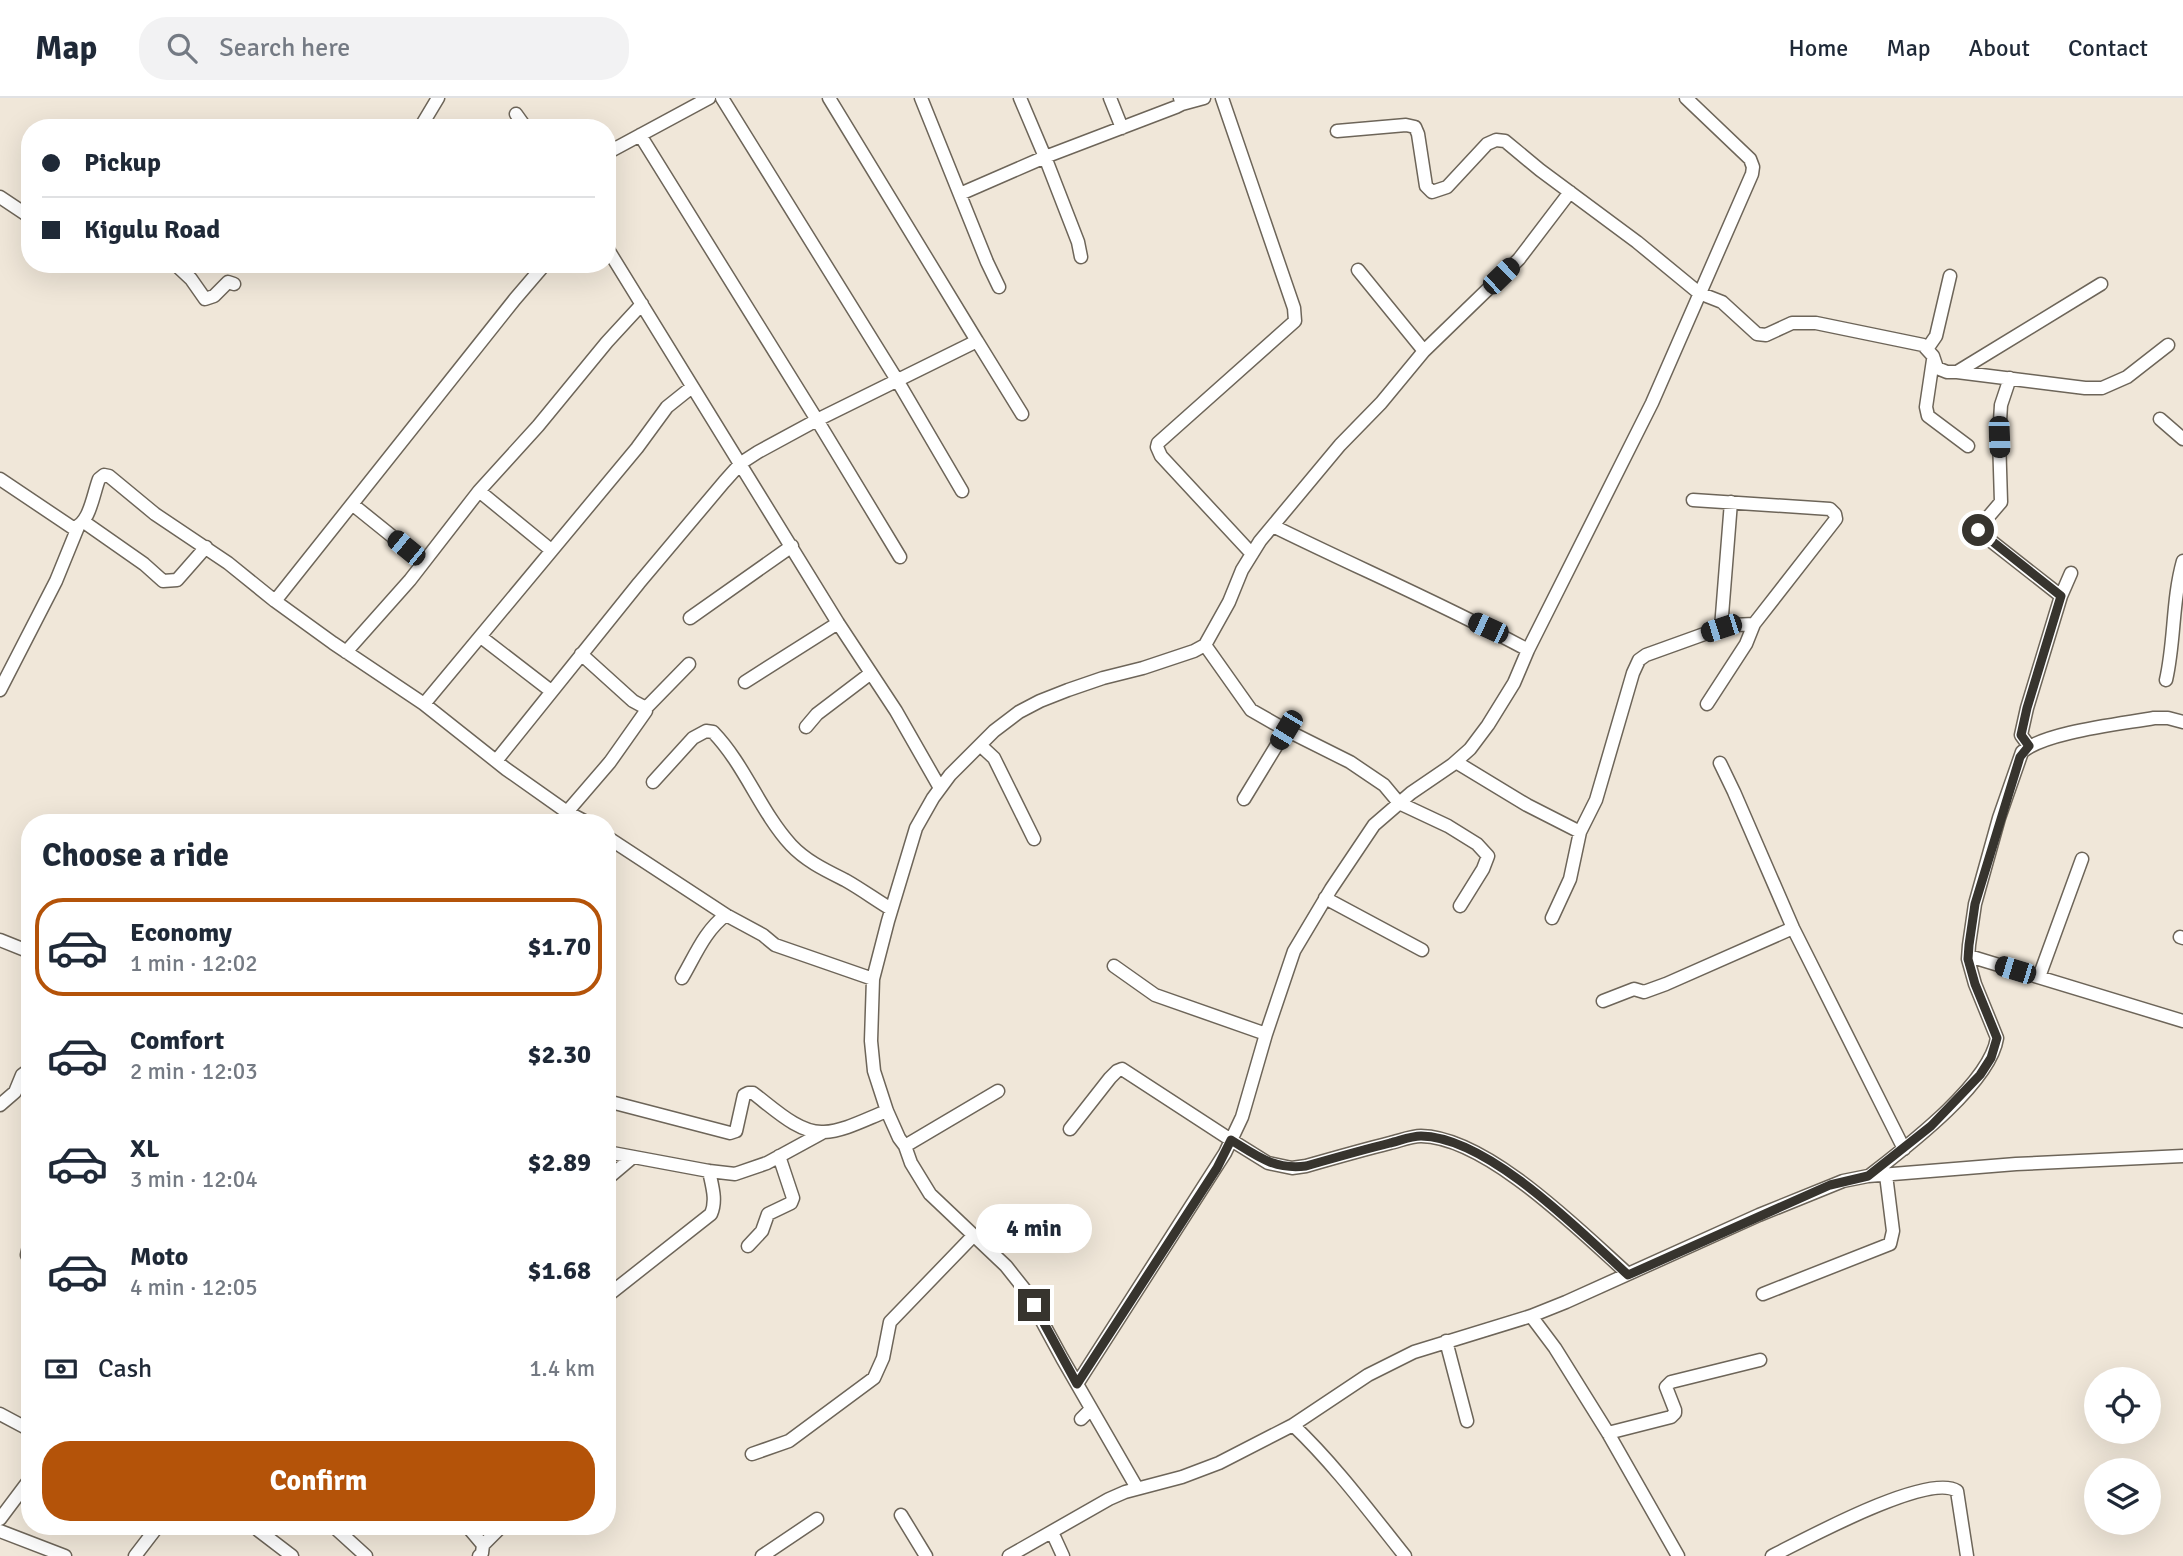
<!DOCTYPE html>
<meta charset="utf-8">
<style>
:root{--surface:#fff;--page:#f2f2f3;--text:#1f2937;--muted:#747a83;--line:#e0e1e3;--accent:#b45309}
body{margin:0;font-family:Signika,sans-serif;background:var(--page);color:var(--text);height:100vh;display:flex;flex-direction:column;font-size:26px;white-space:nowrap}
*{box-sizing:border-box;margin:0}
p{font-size:23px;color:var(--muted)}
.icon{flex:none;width:38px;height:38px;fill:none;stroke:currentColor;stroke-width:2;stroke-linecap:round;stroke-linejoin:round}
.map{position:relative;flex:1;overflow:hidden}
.drawer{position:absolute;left:21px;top:716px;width:595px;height:721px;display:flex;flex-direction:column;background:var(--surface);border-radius:28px;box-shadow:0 7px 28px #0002}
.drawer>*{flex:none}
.banner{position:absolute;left:21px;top:21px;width:595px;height:154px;border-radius:28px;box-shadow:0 7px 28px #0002;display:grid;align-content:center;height:154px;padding:0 21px;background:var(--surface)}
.tools{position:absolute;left:2084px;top:1269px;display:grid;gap:14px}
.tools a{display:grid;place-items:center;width:77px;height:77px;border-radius:50%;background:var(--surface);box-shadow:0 7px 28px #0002;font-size:35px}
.end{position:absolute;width:32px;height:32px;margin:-16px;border:9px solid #37342e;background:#fff;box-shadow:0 0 0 4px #fff}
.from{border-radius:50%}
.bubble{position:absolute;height:49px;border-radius:24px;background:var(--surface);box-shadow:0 7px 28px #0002;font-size:23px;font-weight:700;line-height:49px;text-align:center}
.car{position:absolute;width:21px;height:42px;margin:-21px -10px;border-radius:9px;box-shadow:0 0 5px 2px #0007;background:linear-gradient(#222 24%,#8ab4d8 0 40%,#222 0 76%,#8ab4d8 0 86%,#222 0)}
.banner b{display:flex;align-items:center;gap:24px;height:66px;font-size:26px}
.banner b+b{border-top:2px solid var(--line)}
.banner i{width:18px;height:18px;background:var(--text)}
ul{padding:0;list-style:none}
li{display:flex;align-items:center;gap:21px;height:98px;margin:0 14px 10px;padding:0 7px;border:4px solid transparent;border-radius:28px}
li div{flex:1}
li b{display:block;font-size:26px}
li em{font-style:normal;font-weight:700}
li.on{border-color:var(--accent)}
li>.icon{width:63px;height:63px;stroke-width:1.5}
h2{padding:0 21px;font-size:32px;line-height:84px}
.pay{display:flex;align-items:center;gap:18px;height:77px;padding:0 21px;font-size:26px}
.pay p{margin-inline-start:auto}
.primary-button{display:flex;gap:14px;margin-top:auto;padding:14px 21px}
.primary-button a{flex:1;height:80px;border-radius:28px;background:var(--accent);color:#fff;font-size:28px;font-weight:700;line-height:80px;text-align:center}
header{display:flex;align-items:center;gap:42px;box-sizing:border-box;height:98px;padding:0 35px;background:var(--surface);border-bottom:2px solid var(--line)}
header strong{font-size:33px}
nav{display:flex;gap:38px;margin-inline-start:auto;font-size:24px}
.search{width:490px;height:63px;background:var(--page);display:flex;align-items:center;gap:18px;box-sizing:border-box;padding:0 24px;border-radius:28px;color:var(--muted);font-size:26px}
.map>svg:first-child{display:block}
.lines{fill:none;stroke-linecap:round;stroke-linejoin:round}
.minor-casing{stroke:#6d6559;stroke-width:15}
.minor{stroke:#fff;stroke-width:12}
.route{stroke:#37342e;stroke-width:9}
</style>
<header>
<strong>Map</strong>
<div class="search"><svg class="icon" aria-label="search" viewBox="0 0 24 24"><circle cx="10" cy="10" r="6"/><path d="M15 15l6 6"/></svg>Search here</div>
<nav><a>Home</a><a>Map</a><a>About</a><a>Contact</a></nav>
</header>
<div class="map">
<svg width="2183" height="1458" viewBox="0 0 2183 1458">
<rect width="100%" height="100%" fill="#f0e7d9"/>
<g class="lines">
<defs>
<path id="minor" d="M 722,0 L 897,282 L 962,393
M 921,0 L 987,164 L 999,189
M 1020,0 L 1045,59 L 1078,144 L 1081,159
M 1110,0 L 1122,30
M 1222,0 L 1294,210 L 1295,223 L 1158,345 L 1157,349 L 1161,358 L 1252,456
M 1182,6 L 1204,0
M 516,16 L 526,30
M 420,30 L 438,0
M 1337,33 L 1406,27 L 1415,29 L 1418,36 L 1426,88 L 1432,94 L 1447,89 L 1487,46 L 1496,42 L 1505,43 L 1540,72 L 1637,144 L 1699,195 L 1722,204 L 1757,236 L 1766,237 L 1792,225 L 1816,225 L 1923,247 L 1933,258 L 1937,270 L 1947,274 L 1957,274 L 2101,186
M 640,37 L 817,322 L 900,459
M 607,55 L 709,0
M 960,96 L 1045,59 L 1176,9 L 1182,6 L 1180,0
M 0,99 L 30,119
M 607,150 L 838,525 L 896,613 L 940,690
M 175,166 L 191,181 L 205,201 L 214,198 L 228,184 L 234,186
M 1358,172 L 1424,253
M 977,243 L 1022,316
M 1927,251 L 1936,238 L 1950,178
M 1933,262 L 1926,309 L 1928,318 L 1968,348
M 1957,274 L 2085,290 L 2102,290 L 2127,279 L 2168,247
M 2010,280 L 2001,307 L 1999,339 L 2001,404 L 1977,432 L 2061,498 L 2071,475
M 2160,321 L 2183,341
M 0,381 L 73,430 C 90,426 93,396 99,381 L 104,377 L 109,378 L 155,416 L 228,465 L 275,503 L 333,545 L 424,606 L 506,671 L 567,714 L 586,724
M 479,393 L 551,452
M 1693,402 L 1830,411 L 1835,416 L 1836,421 L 1754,526 L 1746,546 L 1707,606
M 352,406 L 424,464
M 84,424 L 144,466 L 163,483 L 177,482 L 206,449
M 1273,428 C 1358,470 1445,507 1528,552
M 275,503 L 515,201 L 545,166
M 690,520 L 792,448
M 1721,530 L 1731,404
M 481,539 L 551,593
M 1205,547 L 1251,612 L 1286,632 L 1350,664 L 1384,687 L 1399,705 L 1448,728 L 1477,746 L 1488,758 L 1483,771 L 1460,808
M 346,554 L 410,482 L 479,393 L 538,328 L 607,244 L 642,206
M 2166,582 C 2175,543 2172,502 2183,463
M 745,584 L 838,525
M 0,592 L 56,483 L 78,429
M 424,606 L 637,350 L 667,309 L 692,289
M 646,610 L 689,566
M 806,629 L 817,616 L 871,575
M 980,647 L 994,660 L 1034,741
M 2029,648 L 2021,637 L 2027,610 L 2061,498
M 496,663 L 639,485 L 724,384 L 741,365 L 758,354 L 817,322 L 977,243 L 829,0
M 1456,664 L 1527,707 L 1580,734
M 1720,665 L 1734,694 L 1793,830 L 1904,1051
M 653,684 L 693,640 L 706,633 L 713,634 C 745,667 760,713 791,747 C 806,763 825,772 845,782 C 861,791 876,802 891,811
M 1244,701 L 1286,632
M 567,714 L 610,664 L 646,613 L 646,610 L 633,603 L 581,556
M 607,739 L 726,817 L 763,837 L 775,847 L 873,881
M 1325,800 L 1422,852
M 1552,820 L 1570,781 L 1580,734 L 1596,702 L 1633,575 L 1639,562 L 1646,557 L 1721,530 L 1732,527 L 1754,526
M 2180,839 L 2183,840
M 0,842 L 30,854
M 1969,858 L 2183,923
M 1114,868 L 1155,897 L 1266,936
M 2039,879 L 2082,761
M 682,880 C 695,858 705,832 726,817
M 1603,903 L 1634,891 L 1644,894 L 1666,886 L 1793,830
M 607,1003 L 730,1035 L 736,1033 L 744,997 L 748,995 L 753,995 C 772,1009 799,1036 824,1034 C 845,1033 868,1020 887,1013
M 0,1007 L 15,994 L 22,977 L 30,971
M 1070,1031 L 1110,980 L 1117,973 L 1122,971 L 1231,1042 L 1268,1065 L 1292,1070 L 1306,1068 C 1334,1060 1362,1052 1390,1045 C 1399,1043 1411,1038 1421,1038 C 1487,1039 1580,1133 1628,1176
M 905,1048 L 998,993
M 607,1054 L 709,1073 L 735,1076 L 767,1065 L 822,1035
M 1869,1078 C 1905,1050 1990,986 1997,940 L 1975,886 L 1968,861 L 1969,847 L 1975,806 L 1999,720 L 2022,654 C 2045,634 2121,626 2154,620 L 2168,620 L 2183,624
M 607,1081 L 633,1059
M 30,1144 L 27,1157 L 30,1163
M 748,1148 L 762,1133 L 768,1116 L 791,1105 L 793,1100 L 779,1058
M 1763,1196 L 1890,1146 L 1893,1133 L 1886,1077
M 607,1198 L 711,1116 C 717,1102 712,1088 709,1073
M 1531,1218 L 1555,1250 L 1608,1335 L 1678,1458
M 1446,1243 L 1467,1323
M 1077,1286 L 1225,1055 L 1242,1019 L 1266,936 L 1294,853 L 1331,791 L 1374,727 L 1411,695 L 1452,667 L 1470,651 L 1488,627 L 1514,585 L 1528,552 L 1652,305 L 1752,76 L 1753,69 L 1750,61 L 1686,0
M 0,1316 L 30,1332
M 1081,1321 L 1091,1311
M 1293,1327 C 1335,1367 1369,1413 1405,1458
M 1608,1335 L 1671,1319 L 1675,1315 L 1675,1312 L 1666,1289 L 1671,1284 L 1760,1262
M 752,1356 L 789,1343 L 874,1280 L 883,1260 L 890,1224 L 974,1137
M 1137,1390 L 1062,1260 L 1025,1192 L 1006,1168 L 930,1096 L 911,1065 L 905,1048 L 899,1040 L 887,1013 L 874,973 L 871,943 L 873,881 L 888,823 L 916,730 L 933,700 L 950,677 L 994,633 L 1019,614 L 1040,603 L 1068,592 L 1103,580 L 1143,570 L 1194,553 L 1205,547 L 1229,504 L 1242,472 L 1260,443 L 1340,347 L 1381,305 L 1424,253 L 1519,161 L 1570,94
M 901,1417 L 926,1458
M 0,1421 L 30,1381
M 333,1428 L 366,1458
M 467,1428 L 483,1447 L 482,1455 L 479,1458
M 258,1432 L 292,1458
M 0,1433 L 65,1458
M 1052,1434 L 1063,1458
M 483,1447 L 502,1428
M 135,1458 L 158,1428
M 762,1458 L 817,1421
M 1009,1458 L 1109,1401 L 1125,1394 L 1182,1379 L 1219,1365 L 1293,1327 L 1368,1277 L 1414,1254 L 1531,1218 L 1566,1204 L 1759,1117 L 1843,1083 L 1868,1078 L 2016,1066 L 2183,1058
M 1772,1458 C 1804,1442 1928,1374 1957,1393 L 1967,1458"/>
</defs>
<!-- minor casing -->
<use href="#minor" class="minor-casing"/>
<!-- minor -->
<use href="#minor" class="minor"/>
</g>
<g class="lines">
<!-- route -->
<path class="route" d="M 1034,1207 L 1077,1286 L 1217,1070 L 1231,1042 C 1257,1058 1274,1072 1306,1068 C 1334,1060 1362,1052 1390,1045 C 1399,1043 1411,1038 1421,1038 C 1488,1039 1580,1133 1628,1177 L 1830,1087 L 1868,1078 L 1931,1028 L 1980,977 L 1991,960 L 1997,940 L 1975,886 L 1968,861 L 1969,847 L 1975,806 L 2020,659 L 2029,648 L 2021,637 L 2027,610 L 2061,498 L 1978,432"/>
</g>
</svg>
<div class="tools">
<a><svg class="icon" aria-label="locate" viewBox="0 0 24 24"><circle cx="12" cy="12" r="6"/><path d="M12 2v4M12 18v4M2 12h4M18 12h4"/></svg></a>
<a><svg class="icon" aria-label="layers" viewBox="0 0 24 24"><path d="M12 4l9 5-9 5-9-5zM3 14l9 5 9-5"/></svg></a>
</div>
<i class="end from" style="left:1978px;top:432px"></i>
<i class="end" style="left:1034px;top:1207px"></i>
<div class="bubble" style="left:976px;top:1106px;width:116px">4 min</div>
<i class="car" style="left:1501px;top:178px;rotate:46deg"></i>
<i class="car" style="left:1999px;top:339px;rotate:178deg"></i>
<i class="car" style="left:406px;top:450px;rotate:309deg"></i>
<i class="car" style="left:1488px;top:530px;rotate:295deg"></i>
<i class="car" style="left:1721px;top:530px;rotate:252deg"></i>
<i class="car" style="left:1286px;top:632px;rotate:211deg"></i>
<i class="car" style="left:2015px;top:872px;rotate:287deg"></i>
<div class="banner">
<b><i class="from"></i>Pickup</b>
<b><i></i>Kigulu Road</b>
</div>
<section class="drawer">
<h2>Choose a ride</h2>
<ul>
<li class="on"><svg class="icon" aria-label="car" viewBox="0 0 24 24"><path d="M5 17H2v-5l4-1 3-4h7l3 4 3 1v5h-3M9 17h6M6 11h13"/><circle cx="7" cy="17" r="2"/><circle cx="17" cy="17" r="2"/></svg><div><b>Economy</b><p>1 min · 12:02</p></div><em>$1.70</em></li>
<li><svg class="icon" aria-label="car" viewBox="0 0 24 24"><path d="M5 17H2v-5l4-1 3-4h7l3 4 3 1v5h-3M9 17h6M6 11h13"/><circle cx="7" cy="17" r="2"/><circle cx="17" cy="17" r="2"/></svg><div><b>Comfort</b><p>2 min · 12:03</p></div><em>$2.30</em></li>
<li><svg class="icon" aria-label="car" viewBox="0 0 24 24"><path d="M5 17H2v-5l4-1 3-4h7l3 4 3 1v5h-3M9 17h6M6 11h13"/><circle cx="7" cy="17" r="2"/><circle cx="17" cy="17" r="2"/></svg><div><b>XL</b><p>3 min · 12:04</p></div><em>$2.89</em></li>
<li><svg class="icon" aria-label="car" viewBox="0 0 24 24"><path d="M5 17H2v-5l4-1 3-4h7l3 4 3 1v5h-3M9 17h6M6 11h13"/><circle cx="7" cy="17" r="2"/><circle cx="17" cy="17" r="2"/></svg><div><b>Moto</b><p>4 min · 12:05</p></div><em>$1.68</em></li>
</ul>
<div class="pay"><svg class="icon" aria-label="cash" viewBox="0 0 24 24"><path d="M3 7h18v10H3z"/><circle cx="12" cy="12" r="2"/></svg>Cash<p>1.4 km</p></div>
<div class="primary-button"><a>Confirm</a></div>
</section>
</div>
